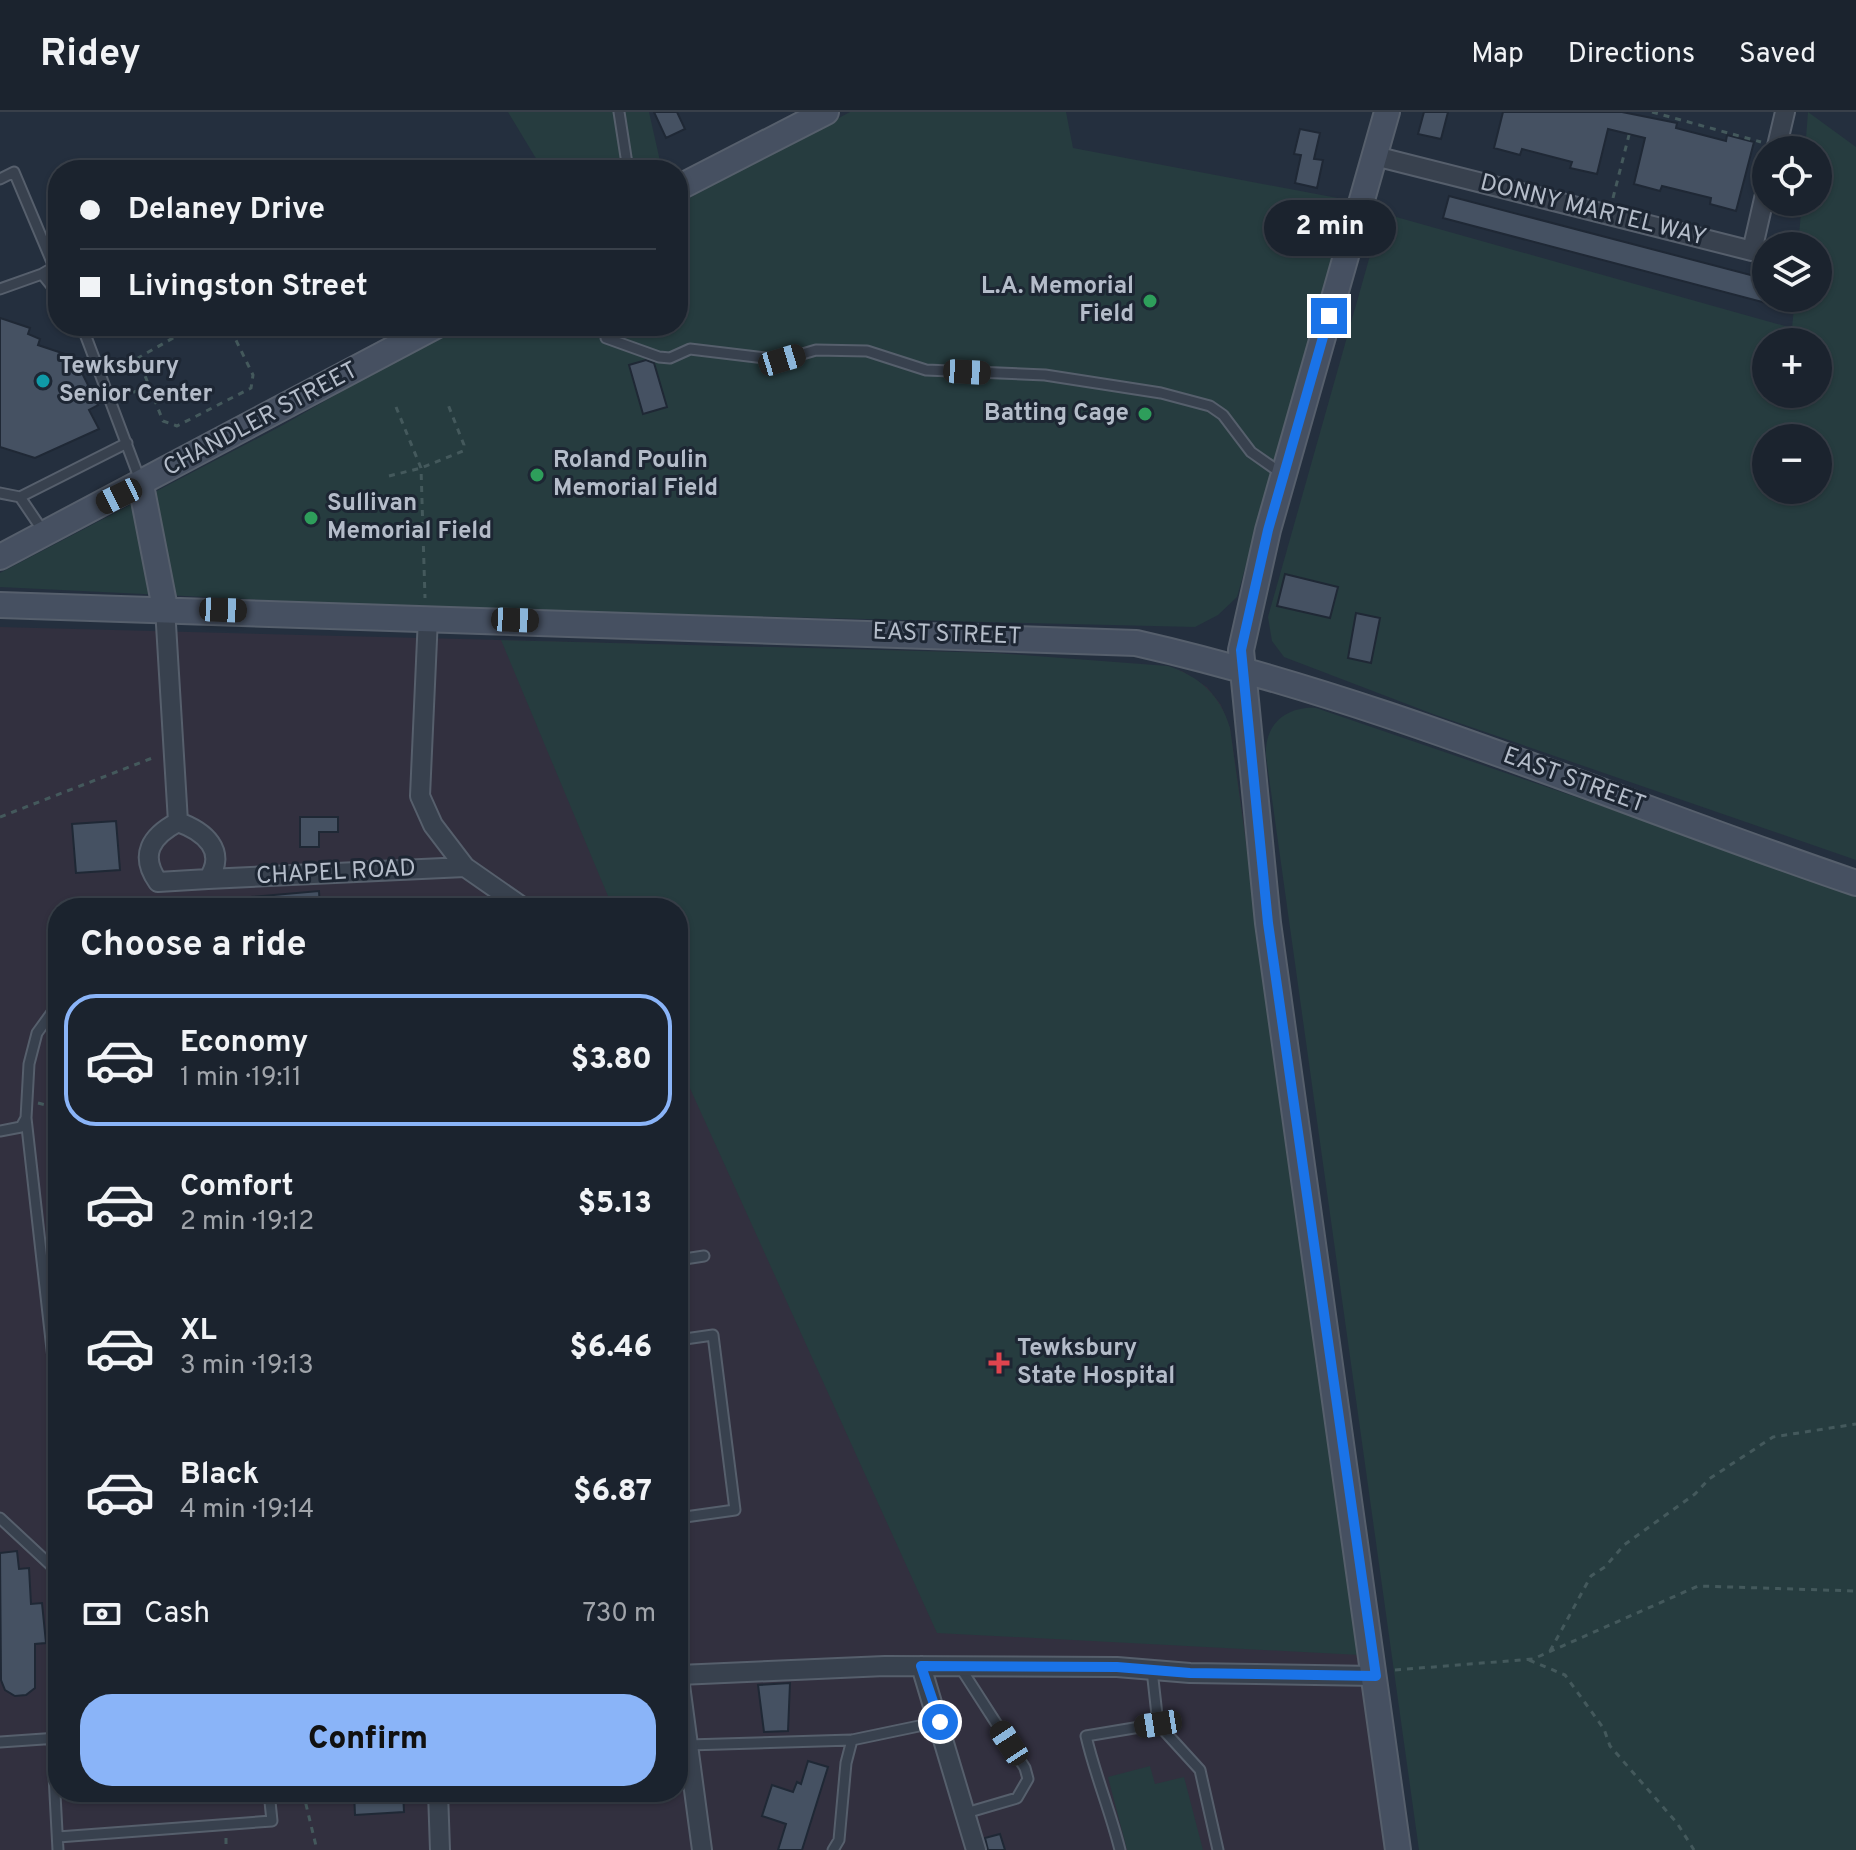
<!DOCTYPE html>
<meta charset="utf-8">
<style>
:root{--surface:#1b232e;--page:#242b36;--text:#f1f3f6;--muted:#a0a4aa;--line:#39404a;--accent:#8ab4f8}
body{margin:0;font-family:Overpass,sans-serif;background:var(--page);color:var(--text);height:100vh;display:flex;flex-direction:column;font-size:30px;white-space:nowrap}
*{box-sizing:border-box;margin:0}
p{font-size:26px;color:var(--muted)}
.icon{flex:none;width:44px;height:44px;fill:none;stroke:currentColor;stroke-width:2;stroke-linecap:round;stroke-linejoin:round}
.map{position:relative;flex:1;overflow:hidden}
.drawer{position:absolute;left:48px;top:786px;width:640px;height:904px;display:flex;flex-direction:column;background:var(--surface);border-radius:32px;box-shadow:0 2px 6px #0004,0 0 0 2px var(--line)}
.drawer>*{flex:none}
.top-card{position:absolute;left:48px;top:48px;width:640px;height:176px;border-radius:32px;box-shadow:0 2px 6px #0004,0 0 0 2px var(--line);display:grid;align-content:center;height:176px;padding:0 32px;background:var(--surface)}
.buttons{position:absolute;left:1752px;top:24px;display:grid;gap:16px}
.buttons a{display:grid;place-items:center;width:80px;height:80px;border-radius:50%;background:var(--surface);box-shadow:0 2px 6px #0004,0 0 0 2px var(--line);font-size:40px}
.end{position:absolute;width:36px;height:36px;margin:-18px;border:10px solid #1a73e8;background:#fff;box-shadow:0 0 0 4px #fff}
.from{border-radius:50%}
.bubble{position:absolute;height:56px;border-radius:28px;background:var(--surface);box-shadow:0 2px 6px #0004,0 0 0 2px var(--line);font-size:26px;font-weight:800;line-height:56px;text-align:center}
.car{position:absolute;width:24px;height:48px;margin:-24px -12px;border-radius:10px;box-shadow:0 0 6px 2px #0007;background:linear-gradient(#222 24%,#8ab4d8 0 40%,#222 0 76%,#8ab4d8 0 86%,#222 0)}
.top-card b{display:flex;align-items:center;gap:28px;height:76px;font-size:30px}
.top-card b+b{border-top:2px solid var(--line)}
.top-card i{width:20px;height:20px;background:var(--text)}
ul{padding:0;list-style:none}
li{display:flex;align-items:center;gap:24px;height:132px;margin:0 16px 12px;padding:0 16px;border:4px solid transparent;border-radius:32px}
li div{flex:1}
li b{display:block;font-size:30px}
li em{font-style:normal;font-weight:800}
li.selected{border-color:var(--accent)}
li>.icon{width:72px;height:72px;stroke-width:1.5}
h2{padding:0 32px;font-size:36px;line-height:96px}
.pay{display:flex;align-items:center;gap:20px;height:88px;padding:0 32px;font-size:30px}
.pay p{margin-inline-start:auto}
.primary-button{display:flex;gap:16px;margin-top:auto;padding:16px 32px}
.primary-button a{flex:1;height:92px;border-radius:32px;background:var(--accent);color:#111;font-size:32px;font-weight:800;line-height:92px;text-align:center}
header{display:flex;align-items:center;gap:48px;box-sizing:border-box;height:112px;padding:0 40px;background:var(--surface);border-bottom:2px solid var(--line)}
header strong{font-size:38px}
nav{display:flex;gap:44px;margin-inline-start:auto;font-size:28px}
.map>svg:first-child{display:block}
.medical{fill:#32303f;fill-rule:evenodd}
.green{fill:#263c3f;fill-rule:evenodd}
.building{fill:#455162;stroke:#1f2835;stroke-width:2}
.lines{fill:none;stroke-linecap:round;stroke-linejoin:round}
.lane-casing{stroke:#565f6c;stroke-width:13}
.street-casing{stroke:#565f6c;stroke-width:22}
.secondary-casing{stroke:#565f6c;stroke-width:28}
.path{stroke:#44595c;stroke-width:3;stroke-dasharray:6 6;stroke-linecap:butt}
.lane{stroke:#38414e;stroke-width:9}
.street{stroke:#38414e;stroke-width:18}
.secondary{stroke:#465061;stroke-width:24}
.route{stroke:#1a73e8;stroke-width:10}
.leisure-dot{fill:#2e9e5b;stroke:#1d2633;stroke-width:3}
.culture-dot{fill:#0f9aa8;stroke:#1d2633;stroke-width:3}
.health-dot{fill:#e0444e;stroke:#1d2633;stroke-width:3}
.labels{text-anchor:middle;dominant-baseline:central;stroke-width:6;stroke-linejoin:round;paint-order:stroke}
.street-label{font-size:24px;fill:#b4bcc9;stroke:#1d2633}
.poi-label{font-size:24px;font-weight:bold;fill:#b4bcc9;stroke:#1d2633;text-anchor:start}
</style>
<header>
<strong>Ridey</strong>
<nav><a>Map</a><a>Directions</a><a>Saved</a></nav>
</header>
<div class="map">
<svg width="1856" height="1738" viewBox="0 0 1856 1738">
<rect width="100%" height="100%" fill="#242f3e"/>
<!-- medical -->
<path class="medical" d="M 0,515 L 995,541 L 1162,554 L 1182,559 L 1207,575 L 1221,593 L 1230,616 L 1292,1040 L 1386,1738 L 0,1738 ZM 58,796 L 678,796 L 678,1680 L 58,1680 Z"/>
<!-- green -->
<path class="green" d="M 508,0 L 649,0 L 662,58 L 543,58 Z
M 850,0 L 1066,0 L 1073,36 L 1348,88 L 1237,485 L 1218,503 L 1195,515 L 447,497 L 0,475 L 0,461 L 283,313 L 456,214 L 678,214 L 678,92 Z
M 1808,0 L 1856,35 L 1856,748 L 1433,602 L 1284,545 L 1272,529 L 1268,505 L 1382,101 L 1792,216 L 1795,186 L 1818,186 L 1818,134 L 1798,134 L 1802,90 L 1818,90 L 1818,38 L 1805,38 ZM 1766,230 L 1818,230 L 1818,282 L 1766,282 ZM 1766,326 L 1818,326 L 1818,378 L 1766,378 Z
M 501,528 L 995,541 L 1168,554 C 1199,564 1221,584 1230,616 L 1360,1543 L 937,1521 L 678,950 L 678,796 L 613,796 Z
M 1316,596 L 1856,781 L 1856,1738 L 1419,1738 L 1266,644 C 1264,613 1286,594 1316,596 Z
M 1150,1654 L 1155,1672 L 1184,1665 L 1203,1738 L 1127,1738 L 1108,1665 Z"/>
<!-- building -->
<path class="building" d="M 654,0 L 677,0 L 685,17 L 666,26 Z
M 1424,0 L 1448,0 L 1441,27 L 1418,22 Z
M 1503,0 L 1622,0 L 1677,11 L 1676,16 L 1726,29 L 1727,23 L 1754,30 L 1736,99 L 1710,92 L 1711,86 L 1662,74 L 1660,79 L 1634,72 L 1645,26 L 1608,17 L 1597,62 L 1570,56 L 1572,50 L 1522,37 L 1520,43 L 1494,36 Z
M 1300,17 L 1320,21 L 1314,47 L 1323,48 L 1317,76 L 1295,71 L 1301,43 L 1294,42 Z
M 1449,84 L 1766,167 L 1766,191 L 1443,106 Z
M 0,206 L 30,216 L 28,222 L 40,227 L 38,233 L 74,245 L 98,293 L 89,298 L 99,317 L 35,346 L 0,335 Z
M 646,248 L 654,251 L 667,295 L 643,302 L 629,253 Z
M 1285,462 L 1338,475 L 1330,506 L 1277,494 Z
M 1356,501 L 1380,506 L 1371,551 L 1348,546 Z
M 300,705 L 338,705 L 338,720 L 319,720 L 319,735 L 300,735 Z
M 116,709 L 120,758 L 76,761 L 72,712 Z
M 319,779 L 320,796 L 239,796 L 239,786 Z
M 17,1439 L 19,1457 L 29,1456 L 31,1492 L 42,1491 L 46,1531 L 35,1532 L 35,1576 L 26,1583 L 15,1584 L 5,1578 L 1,1568 L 0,1441 Z
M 790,1571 L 788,1619 L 764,1620 L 758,1573 Z
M 808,1649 L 828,1655 L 802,1738 L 778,1738 L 786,1712 L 762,1704 L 772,1673 L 793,1680 L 797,1670 L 801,1672 Z
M 354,1680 L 403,1680 L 404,1700 L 355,1703 Z
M 1000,1722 L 1005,1738 L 988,1738 L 985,1726 Z"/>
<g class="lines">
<defs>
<path id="lane" d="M 619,0 L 628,58
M 0,67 L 14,60 L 54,155 L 42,162
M 0,177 L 42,162 L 58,182
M 82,214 L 140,368
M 606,226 L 659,245 L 670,246 L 690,237 L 782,248 L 816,238 L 867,239 L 926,258 L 1045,263 L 1161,281 L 1210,294 L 1223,303 L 1251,340 L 1281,361
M 0,381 L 20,385 L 43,419
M 20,385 L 127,331
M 58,892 L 37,921 L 29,952 L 26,1006 L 58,1291
M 0,1019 L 21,1015 L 26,1006
M 678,1148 L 704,1144
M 678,1228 L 713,1223 L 735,1398 L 678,1406
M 0,1406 L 58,1460
M 960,1555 L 1025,1656 L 1028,1667 L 1017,1686 L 966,1701
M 1152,1558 L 1158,1612 L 1200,1658 L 1218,1738
M 52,1626 L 58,1738
M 0,1630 L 58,1626
M 688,1633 L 852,1628 L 938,1610
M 58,1725 L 272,1709 L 269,1680
M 833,1738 L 839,1728 L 846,1651 L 852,1628
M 1120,1738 C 1110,1698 1095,1663 1086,1624 L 1158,1612"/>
<path id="street" d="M 1776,38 L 1785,0
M 1375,44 L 1752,139 L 1766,78
M 165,496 L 178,710 C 151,724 139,743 158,770 L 208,767 C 228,739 204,719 178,710
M 428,505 L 420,684 L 433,713 L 465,755 L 524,796
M 208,767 L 465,755
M 921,1554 L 976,1738
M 678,1558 L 702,1738
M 679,1563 L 885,1554 L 1117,1555 L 1190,1561 L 1376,1564
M 438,1680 L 440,1738"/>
<path id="secondary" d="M 1387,0 L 1268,418 L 1241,538 L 1268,811 L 1398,1738
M 678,76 L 826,0
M 141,373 L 165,496
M 0,445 L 436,214
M 0,493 L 1136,531 C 1383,587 1617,690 1856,771"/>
</defs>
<!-- lane casing -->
<use href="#lane" class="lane-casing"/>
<!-- street casing -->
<use href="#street" class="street-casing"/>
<!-- secondary casing -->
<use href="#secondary" class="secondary-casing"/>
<!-- path -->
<path class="path" d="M 1652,0 L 1761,30
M 1613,86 L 1629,23
M 194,214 L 138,246 L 163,309 L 177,314 L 251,276 L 253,263 L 229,214
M 122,285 L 149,274
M 396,295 L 421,356 L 425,486
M 389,364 L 421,356 L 463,339 L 464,333 L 447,290
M 0,705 L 155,645
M 38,991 L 58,996
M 1550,1539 L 1591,1464 L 1605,1455 L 1624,1433 L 1695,1382 L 1709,1367 L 1773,1325 L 1856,1312
M 1529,1548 L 1565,1563 L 1604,1617 L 1610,1634 L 1677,1711 L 1694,1738
M 1395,1558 L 1533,1547 L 1698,1474 L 1856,1479
M 303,1680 L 317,1738
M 226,1726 L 226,1738"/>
<!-- lane -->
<use href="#lane" class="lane"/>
<!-- street -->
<use href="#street" class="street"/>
<!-- secondary -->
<use href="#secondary" class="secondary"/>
</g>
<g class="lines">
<!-- route -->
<path class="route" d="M 940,1610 L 921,1554 L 1117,1555 L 1190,1561 L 1376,1564 L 1268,811 L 1241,538 L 1268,418 L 1329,204"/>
</g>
<!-- markers -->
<g class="leisure-dot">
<circle cx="1150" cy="189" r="8"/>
<circle cx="1145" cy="302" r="8"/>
<circle cx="537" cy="363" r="8"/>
<circle cx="311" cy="406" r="8"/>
</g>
<circle class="culture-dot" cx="43" cy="269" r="8"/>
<path class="health-dot" d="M995 1239h8v8h8v8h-8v8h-8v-8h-8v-8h8z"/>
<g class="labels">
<!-- street labels -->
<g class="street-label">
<text transform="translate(1593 99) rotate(14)">DONNY MARTEL WAY</text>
<text transform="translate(261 308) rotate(-28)">CHANDLER STREET</text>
<text transform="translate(947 523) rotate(2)">EAST STREET</text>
<text transform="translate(1574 669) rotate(20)">EAST STREET</text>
<text transform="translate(336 761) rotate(-3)">CHAPEL ROAD</text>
</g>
<!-- poi labels -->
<g class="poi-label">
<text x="1134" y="175" text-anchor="end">L.A. Memorial<tspan x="1134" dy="28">Field</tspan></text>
<text x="59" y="255">Tewksbury<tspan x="59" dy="28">Senior Center</tspan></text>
<text x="1129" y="302" text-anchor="end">Batting Cage</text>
<text x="553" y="349">Roland Poulin<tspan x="553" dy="28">Memorial Field</tspan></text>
<text x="327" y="392">Sullivan<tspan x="327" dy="28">Memorial Field</tspan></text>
<text x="1017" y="1237">Tewksbury<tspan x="1017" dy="28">State Hospital</tspan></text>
</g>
</g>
</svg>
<div class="buttons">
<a><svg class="icon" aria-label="locate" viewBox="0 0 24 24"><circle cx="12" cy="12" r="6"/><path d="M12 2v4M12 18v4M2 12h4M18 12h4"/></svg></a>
<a><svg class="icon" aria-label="layers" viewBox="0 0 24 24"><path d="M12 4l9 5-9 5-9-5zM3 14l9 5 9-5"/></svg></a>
<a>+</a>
<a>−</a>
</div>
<i class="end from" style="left:940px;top:1610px"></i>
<i class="end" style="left:1329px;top:204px"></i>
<div class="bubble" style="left:1264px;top:88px;width:132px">2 min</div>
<i class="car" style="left:782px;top:248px;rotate:73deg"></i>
<i class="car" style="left:967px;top:260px;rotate:93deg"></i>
<i class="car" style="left:119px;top:384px;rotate:244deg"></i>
<i class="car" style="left:223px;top:498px;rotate:92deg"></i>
<i class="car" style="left:515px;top:508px;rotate:92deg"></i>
<i class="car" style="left:1158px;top:1612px;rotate:261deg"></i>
<i class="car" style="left:1009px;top:1631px;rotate:327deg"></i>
<div class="top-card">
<b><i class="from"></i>Delaney Drive</b>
<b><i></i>Livingston Street</b>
</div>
<section class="drawer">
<h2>Choose a ride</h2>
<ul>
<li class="selected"><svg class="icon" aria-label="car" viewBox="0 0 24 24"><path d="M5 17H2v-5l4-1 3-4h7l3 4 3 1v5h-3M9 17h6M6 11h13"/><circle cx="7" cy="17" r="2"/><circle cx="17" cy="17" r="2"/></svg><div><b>Economy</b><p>1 min · 19:11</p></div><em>$3.80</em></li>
<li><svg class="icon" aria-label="car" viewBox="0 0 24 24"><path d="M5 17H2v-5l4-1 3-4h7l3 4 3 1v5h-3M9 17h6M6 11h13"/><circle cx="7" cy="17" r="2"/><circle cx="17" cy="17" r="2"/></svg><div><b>Comfort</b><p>2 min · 19:12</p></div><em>$5.13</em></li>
<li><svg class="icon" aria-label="car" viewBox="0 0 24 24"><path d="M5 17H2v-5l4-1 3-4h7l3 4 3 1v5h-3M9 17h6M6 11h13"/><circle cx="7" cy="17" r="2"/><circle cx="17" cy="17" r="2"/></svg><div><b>XL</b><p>3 min · 19:13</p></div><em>$6.46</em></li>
<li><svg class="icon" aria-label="car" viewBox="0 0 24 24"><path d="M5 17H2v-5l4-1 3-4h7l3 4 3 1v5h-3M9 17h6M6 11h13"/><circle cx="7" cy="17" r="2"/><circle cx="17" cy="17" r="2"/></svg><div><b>Black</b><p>4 min · 19:14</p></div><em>$6.87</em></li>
</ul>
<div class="pay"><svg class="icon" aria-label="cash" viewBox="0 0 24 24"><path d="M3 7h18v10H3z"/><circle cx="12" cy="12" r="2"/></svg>Cash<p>730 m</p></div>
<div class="primary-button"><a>Confirm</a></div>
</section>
</div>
